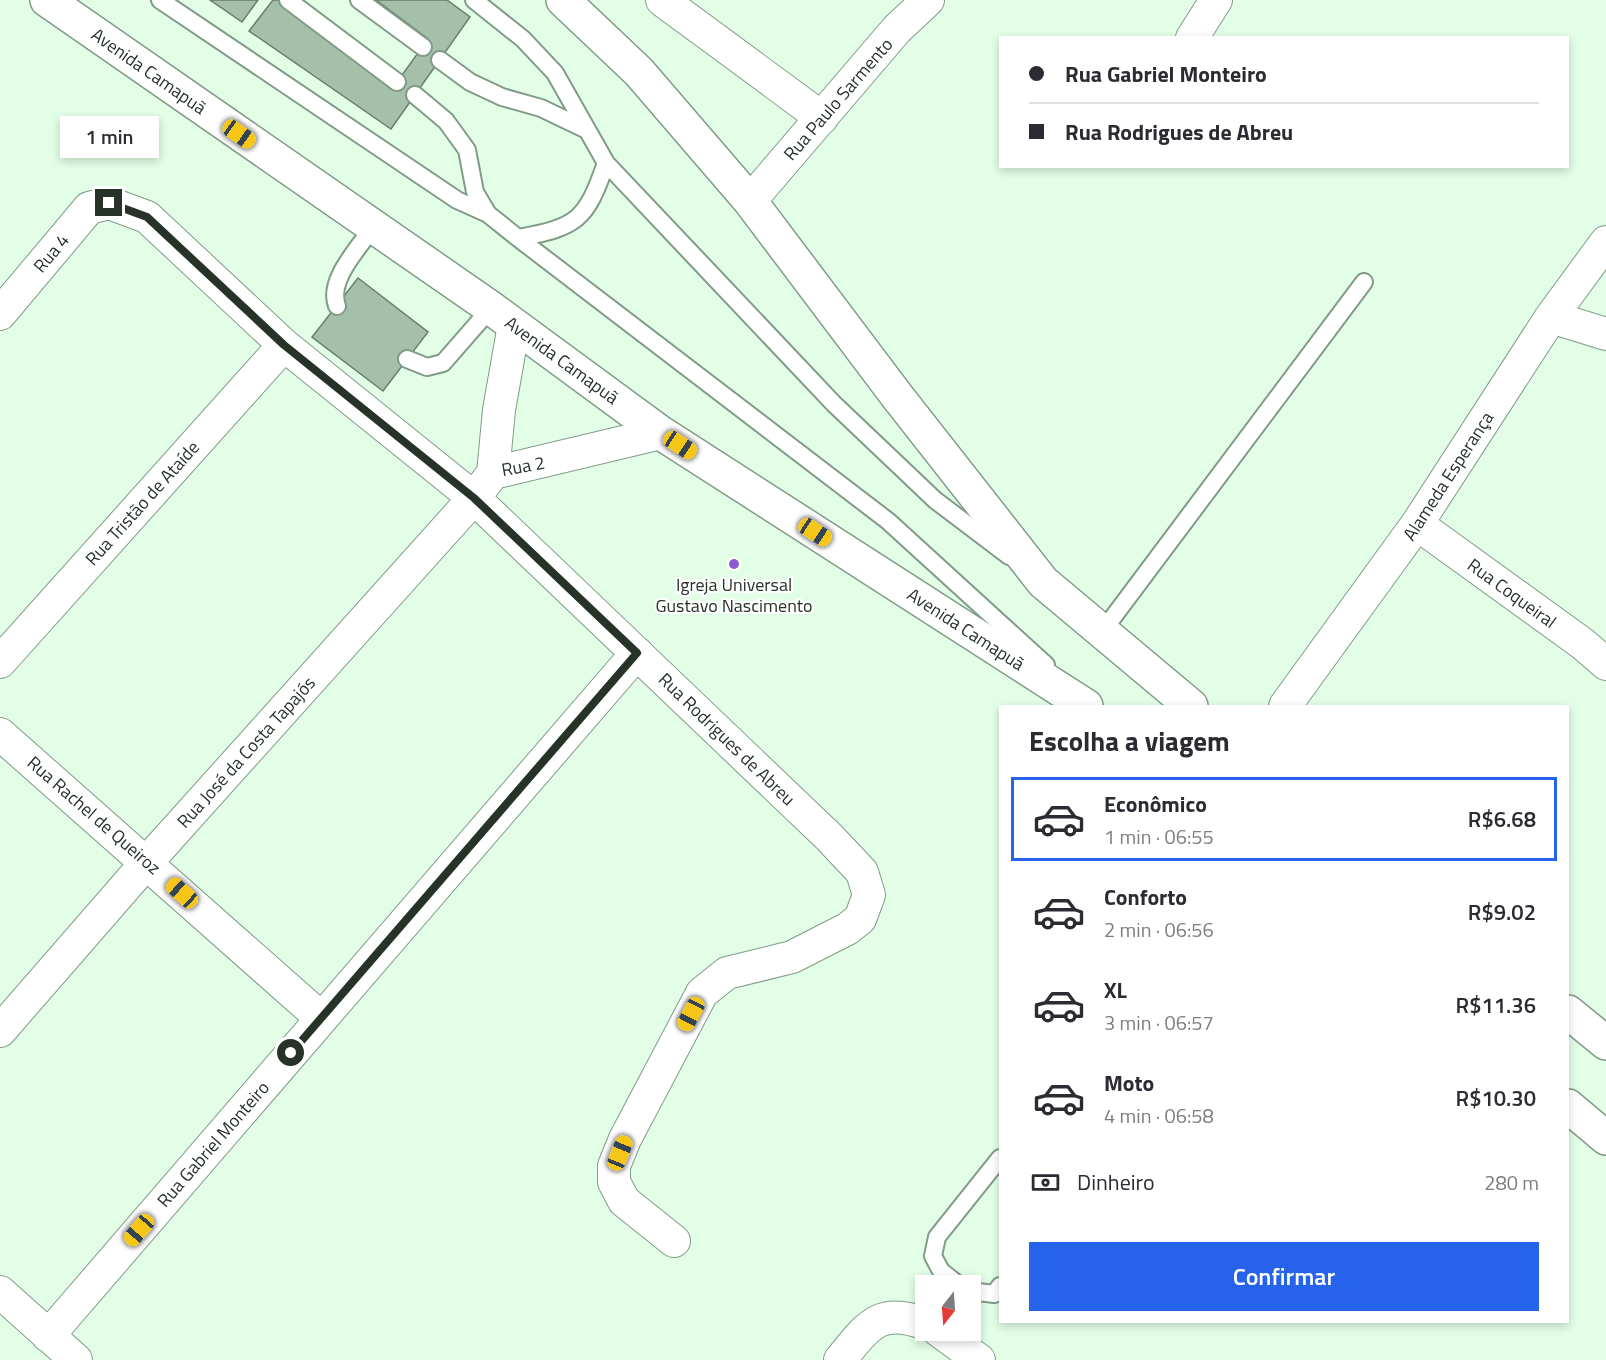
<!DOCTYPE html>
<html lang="pt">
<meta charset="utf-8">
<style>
:root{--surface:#fff;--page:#f7f7f7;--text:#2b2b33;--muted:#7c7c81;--line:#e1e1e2;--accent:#2563eb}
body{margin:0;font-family:"Titillium Web",sans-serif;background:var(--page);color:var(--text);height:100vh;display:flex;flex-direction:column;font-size:22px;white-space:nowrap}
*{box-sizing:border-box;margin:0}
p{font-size:20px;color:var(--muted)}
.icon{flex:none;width:33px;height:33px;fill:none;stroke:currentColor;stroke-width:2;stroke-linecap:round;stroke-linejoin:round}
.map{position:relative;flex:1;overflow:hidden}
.side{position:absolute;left:999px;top:705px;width:570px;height:618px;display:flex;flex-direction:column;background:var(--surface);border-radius:0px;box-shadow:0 3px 9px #0003}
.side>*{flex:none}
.guide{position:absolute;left:999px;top:36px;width:570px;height:132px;border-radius:0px;box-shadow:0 3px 9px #0003;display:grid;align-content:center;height:132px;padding:0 30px;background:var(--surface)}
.needle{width:39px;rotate:197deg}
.fabs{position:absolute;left:915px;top:1275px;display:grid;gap:12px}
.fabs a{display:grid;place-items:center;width:66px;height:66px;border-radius:0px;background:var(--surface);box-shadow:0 3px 9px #0003;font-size:30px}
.end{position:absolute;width:27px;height:27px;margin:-14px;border:8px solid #273229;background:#fff;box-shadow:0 0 0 3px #fff}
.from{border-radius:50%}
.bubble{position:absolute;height:42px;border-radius:0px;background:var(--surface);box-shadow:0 3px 9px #0003;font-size:20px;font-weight:600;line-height:42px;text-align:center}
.car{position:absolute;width:18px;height:36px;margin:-18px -9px;border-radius:8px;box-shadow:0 0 4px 2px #0007;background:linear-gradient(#f5c518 24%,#345 0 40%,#f5c518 0 76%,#345 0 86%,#f5c518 0)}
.guide b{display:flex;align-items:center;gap:21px;height:57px;font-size:22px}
.guide b+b{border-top:2px solid var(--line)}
.guide i{width:15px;height:15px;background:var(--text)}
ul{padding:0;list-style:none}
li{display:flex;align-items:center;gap:18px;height:84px;margin:0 12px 9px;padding:0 18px;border:3px solid transparent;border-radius:0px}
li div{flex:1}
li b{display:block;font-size:22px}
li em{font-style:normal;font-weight:600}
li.selected{border-color:var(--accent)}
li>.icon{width:54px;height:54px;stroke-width:1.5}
h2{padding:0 30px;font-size:27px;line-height:72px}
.pay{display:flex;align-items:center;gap:15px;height:66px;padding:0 30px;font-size:22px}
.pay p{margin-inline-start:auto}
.button{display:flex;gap:12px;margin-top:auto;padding:12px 30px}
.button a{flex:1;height:69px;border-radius:0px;background:var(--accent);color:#fff;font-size:24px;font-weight:600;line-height:69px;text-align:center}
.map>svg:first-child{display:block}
.building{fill:#a4bfaa;stroke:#667f6b;stroke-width:1.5}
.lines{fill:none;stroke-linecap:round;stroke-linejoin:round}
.service-casing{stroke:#819b87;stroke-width:20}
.minor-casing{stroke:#819b87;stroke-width:34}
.primary-casing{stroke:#819b87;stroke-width:36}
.service{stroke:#fff;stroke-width:16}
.minor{stroke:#fff;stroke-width:32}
.primary{stroke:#fff;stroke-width:33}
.route{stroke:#273229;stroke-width:8}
.poi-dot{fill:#905ad2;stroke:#fff;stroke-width:2}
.labels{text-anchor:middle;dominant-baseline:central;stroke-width:4.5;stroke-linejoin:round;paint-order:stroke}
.street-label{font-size:18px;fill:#273229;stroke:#fff}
.poi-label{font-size:18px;fill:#273229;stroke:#fff}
</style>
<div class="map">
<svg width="1606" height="1360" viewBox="0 0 1606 1360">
<rect width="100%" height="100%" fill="#e2fee7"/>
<!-- building -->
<path class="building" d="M 210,0 L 258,0 L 242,22 Z
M 273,0 L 280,0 L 395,85 L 428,39 L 376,0 L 447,0 L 470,17 L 391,129 L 249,31 Z
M 358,278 L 428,332 L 383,391 L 312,337 Z"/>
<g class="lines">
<defs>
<path id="service" d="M 160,0 L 457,200 L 488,214
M 288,0 L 397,82
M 359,0 L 423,47
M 474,0 L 523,39 L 555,73 L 606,163 L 834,404 L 935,500 L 1009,556
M 440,60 L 470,82 L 502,97 L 541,108 L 587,130
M 415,95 L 446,121 L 467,150 L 475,192 L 488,214 L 518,238 C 578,227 586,220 606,163
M 518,238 L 888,521 L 1046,665
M 337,306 C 327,280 359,248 373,227
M 407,359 L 427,367 L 443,363 L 491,308
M 1102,632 L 1364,282
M 960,1286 L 941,1271 L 933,1256 L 937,1237 L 1000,1158
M 970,1291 L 994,1294 L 1000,1286"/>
<path id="minor" d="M 662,0 L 822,118
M 1192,38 L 1216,0
M 750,201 L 897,29 L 928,0
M 0,314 L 89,208 L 109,203 L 147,217 L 284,345 L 474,498 L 829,837 L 862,872 L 869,895 L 860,919 L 847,929 L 792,957 L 727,973 L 702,993 L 625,1139 L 614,1166 L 614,1182 L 624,1201 L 674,1241
M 1551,317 L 1606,334
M 493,473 L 661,433
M 493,473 L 499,410 L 514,325
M 1417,524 L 1583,644 L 1606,664
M 0,662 L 284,345
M 1285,706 L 1417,524 L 1551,317 L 1606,242
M 0,734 L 321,1018
M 0,1031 L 147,862 L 474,498 L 493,473
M 0,1292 L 76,1360
M 938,1330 L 979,1360
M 48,1336 L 637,653
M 840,1360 C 868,1326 879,1306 926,1324"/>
<path id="primary" d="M 47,0 L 491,308 L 661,433 L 1086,706
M 563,0 L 639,72 L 750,201 L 897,396 L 1043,582 L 1191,706
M 1568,1012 L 1606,1043
M 1568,1106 L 1606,1138"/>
</defs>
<!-- service casing -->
<use href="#service" class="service-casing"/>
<!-- minor casing -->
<use href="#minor" class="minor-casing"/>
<!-- primary casing -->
<use href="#primary" class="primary-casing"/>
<!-- service -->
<use href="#service" class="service"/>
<!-- minor -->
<use href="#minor" class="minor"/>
<!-- primary -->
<use href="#primary" class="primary"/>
</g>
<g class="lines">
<!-- route -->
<path class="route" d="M 109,203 L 147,217 L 284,345 L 474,498 L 637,653 L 291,1053"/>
</g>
<!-- markers -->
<circle class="poi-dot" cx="734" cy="564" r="6"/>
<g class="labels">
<!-- street labels -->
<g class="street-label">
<text transform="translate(149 71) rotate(35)">Avenida Camapuã</text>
<text transform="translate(838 99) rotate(-49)">Rua Paulo Sarmento</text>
<text transform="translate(51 253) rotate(-50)">Rua 4</text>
<text transform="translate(562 360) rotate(36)">Avenida Camapuã</text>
<text transform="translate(523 466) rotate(-10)">Rua 2</text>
<text transform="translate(1448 476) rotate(-57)">Alameda Esperança</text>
<text transform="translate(142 503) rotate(-48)">Rua Tristão de Ataíde</text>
<text transform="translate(1512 593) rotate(36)">Rua Coqueiral</text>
<text transform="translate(966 629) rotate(33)">Avenida Camapuã</text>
<text transform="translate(727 739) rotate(44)">Rua Rodrigues de Abreu</text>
<text transform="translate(246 752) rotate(-48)">Rua José da Costa Tapajós</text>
<text transform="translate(94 815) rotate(41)">Rua Rachel de Queiroz</text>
<text transform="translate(213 1144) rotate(-49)">Rua Gabriel Monteiro</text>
</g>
<!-- poi labels -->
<g class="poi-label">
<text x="734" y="584">Igreja Universal<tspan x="734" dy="21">Gustavo Nascimento</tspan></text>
</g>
</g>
</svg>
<div class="fabs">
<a><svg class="needle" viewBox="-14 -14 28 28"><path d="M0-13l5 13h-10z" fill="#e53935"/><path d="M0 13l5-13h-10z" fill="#7c7c81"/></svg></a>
</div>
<i class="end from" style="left:291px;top:1053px"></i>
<i class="end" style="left:109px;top:203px"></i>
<div class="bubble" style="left:60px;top:116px;width:99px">1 min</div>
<i class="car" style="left:239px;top:134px;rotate:125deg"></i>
<i class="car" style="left:680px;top:445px;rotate:123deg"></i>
<i class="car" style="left:815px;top:532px;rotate:123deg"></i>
<i class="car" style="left:182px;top:893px;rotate:312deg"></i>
<i class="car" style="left:691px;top:1014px;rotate:208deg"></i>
<i class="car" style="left:620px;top:1153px;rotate:22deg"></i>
<i class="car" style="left:139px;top:1230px;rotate:221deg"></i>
<div class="guide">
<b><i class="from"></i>Rua Gabriel Monteiro</b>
<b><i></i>Rua Rodrigues de Abreu</b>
</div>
<section class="side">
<h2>Escolha a viagem</h2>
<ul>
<li class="selected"><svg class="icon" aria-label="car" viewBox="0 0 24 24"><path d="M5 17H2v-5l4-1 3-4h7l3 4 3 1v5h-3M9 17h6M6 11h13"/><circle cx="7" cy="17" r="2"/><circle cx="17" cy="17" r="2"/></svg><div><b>Econômico</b><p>1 min · 06:55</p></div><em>R$6.68</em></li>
<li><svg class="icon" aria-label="car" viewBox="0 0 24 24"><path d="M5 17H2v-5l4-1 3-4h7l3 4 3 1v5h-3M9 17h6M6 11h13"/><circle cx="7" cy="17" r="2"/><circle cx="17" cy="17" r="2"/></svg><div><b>Conforto</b><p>2 min · 06:56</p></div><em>R$9.02</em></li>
<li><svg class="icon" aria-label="car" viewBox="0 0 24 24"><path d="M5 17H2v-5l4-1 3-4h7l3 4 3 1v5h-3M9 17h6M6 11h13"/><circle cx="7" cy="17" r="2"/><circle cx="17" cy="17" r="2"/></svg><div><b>XL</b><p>3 min · 06:57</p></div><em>R$11.36</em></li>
<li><svg class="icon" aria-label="car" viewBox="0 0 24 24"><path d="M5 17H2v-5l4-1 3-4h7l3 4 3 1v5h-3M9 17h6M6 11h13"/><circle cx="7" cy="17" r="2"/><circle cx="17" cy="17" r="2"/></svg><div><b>Moto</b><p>4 min · 06:58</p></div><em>R$10.30</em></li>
</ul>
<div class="pay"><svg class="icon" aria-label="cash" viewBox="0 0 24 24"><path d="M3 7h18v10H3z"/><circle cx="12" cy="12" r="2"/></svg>Dinheiro<p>280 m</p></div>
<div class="button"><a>Confirmar</a></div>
</section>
</div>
